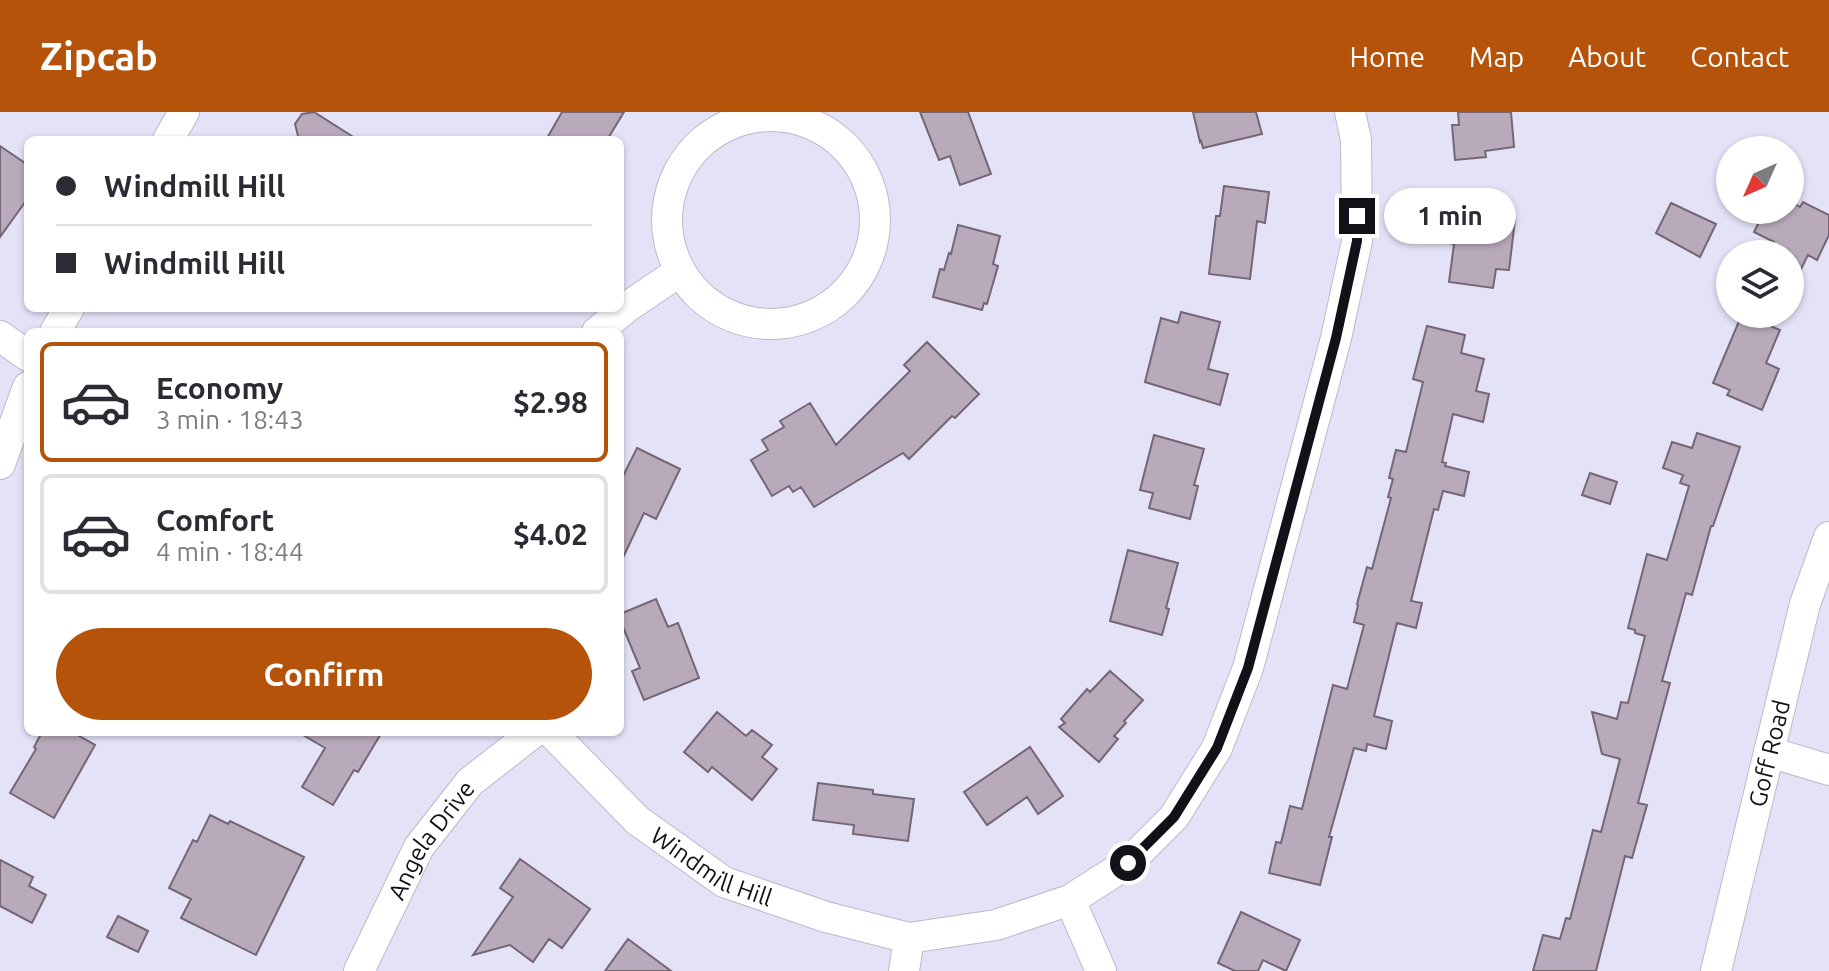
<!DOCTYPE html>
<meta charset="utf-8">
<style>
:root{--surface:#fff;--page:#f7f7f7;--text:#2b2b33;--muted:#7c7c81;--line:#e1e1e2;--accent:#b45309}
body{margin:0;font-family:Ubuntu,sans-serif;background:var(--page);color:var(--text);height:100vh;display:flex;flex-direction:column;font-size:30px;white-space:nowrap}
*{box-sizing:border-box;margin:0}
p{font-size:26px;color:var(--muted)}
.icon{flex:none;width:44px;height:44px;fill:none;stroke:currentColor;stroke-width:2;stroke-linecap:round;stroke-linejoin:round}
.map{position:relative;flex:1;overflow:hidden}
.panel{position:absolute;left:24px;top:216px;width:600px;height:408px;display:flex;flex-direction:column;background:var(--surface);border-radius:12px;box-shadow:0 2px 6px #0004}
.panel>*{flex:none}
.guide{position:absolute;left:24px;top:24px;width:600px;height:176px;border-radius:12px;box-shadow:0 2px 6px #0004;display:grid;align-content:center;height:176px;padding:0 32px;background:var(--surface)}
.needle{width:52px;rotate:225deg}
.controls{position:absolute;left:1716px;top:24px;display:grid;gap:16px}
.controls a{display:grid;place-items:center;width:88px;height:88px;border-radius:50%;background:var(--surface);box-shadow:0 2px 6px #0004;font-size:40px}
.end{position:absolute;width:36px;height:36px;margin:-18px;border:10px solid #121118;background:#fff;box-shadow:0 0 0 4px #fff}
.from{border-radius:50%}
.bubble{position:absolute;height:56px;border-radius:28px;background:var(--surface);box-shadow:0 2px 6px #0004;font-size:26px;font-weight:600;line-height:56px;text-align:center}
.guide b{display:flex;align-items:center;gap:28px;height:76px;font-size:30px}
.guide b+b{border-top:2px solid var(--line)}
.guide i{width:20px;height:20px;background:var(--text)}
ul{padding:14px 0 0;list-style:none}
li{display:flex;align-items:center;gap:24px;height:120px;margin:0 16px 12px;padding:0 16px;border:4px solid var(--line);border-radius:12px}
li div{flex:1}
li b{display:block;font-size:30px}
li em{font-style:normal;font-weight:600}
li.on{border-color:var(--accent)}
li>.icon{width:72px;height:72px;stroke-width:1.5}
.primary-button{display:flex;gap:16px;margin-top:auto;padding:16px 32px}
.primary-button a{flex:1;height:92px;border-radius:48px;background:var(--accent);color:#fff;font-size:32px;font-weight:600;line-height:92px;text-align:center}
header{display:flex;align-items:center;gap:48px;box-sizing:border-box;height:112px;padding:0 40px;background:var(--accent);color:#fff}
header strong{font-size:38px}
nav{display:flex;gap:44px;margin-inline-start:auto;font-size:28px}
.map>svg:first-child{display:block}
.building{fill:#b9aabb;stroke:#746675;stroke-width:2}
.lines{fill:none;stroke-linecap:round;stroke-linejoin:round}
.minor-casing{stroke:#bbb9ce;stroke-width:32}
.minor{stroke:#fff;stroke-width:30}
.route{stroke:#121118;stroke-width:10}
.labels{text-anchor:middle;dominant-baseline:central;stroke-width:6;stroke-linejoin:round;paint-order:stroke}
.street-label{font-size:24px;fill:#121118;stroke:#f1f0fd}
</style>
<header>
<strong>Zipcab</strong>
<nav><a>Home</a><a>Map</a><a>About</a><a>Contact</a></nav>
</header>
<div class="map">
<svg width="1829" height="859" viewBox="0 0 1829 859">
<rect width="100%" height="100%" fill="#e4e2f7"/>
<!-- building -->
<path class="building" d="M 314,0 L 358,28 L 299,28 L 295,12 L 302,2 Z
M 562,0 L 624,0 L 607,28 L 546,28 Z
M 920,0 L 968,0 L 991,62 L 960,73 L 950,44 L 939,48 Z
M 1193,0 L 1256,0 L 1262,22 L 1203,36 L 1201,29 L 1200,30 Z
M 1458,0 L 1511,0 L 1514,35 L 1485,39 L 1486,45 L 1455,48 L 1452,13 L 1459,13 Z
M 0,34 L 28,53 L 28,86 L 0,125 Z
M 1224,74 L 1269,80 L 1265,111 L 1257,109 L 1250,167 L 1209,162 L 1216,104 L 1220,104 Z
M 1790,89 L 1800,95 L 1803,90 L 1829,103 L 1829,123 L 1817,148 L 1808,143 L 1790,179 L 1790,142 L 1768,142 L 1774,130 L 1754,120 L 1765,98 L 1790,98 Z
M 1671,91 L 1716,112 L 1700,145 L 1656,121 Z
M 1453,100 L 1515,108 L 1509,158 L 1496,157 L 1493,176 L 1449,170 L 1454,132 L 1449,131 Z
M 958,113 L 1000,124 L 993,152 L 998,154 L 987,192 L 984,191 L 982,198 L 933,185 L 940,157 L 944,158 L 949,141 L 951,142 Z
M 1181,200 L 1220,210 L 1208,257 L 1228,262 L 1220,293 L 1145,270 L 1161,206 L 1178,211 Z
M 1742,202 L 1780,218 L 1766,251 L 1779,257 L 1762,298 L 1727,283 L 1730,278 L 1713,271 Z
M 1427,214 L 1465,223 L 1461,241 L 1484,247 L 1476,279 L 1489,282 L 1483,310 L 1453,302 L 1442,350 L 1446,351 L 1445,354 L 1469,360 L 1464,384 L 1443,379 L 1438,398 L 1434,397 L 1411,489 L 1422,491 L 1416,516 L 1397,511 L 1374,604 L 1392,609 L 1386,637 L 1367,632 L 1366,639 L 1354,636 L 1329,725 L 1332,725 L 1320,773 L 1269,761 L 1276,730 L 1281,731 L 1290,694 L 1302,697 L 1333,573 L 1347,577 L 1364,513 L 1354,510 L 1358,493 L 1357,492 L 1367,455 L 1372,457 L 1391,386 L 1388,385 L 1393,367 L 1389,366 L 1396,338 L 1406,340 L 1423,270 L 1413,267 Z
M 927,230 L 979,282 L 955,306 L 952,304 L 909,347 L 903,341 L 814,395 L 801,375 L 793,380 L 789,374 L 772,384 L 751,348 L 768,338 L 762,328 L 784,315 L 780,309 L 810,291 L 836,333 L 910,259 L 904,253 Z
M 1697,321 L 1740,335 L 1713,414 L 1711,414 L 1692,483 L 1686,481 L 1662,569 L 1670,571 L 1638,691 L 1647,693 L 1632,746 L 1625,744 L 1596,859 L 1533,859 L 1543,823 L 1560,827 L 1566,806 L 1570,807 L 1593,718 L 1601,720 L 1620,647 L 1602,642 L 1592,600 L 1617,607 L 1621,590 L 1628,591 L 1645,524 L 1635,521 L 1635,518 L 1628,516 L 1647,442 L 1667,448 L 1689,374 L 1680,371 L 1683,363 L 1663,356 L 1672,330 L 1692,336 Z
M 1154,323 L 1204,337 L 1194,373 L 1198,374 L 1190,407 L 1149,396 L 1153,381 L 1140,378 Z
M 637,336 L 680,357 L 656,407 L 644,401 L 620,452 L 620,370 Z
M 1590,361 L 1617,370 L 1610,392 L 1582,383 Z
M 1128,438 L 1178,451 L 1166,496 L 1169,497 L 1162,523 L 1110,509 Z
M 656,487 L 668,515 L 678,511 L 699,566 L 644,588 L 632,559 L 640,556 L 620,508 L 620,502 Z
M 1110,559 L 1143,588 L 1124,609 L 1126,611 L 1114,624 L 1118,627 L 1099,650 L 1059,615 L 1065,611 L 1061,607 L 1087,577 L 1090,580 Z
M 717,600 L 746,624 L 752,618 L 772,633 L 762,645 L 777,657 L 752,688 L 712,655 L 708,660 L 684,640 Z
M 42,620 L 72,620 L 95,633 L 54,706 L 10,681 L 36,637 L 34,635 Z
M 298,620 L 382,620 L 358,660 L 354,658 L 333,693 L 302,675 L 325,636 Z
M 1030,635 L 1063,684 L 1038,702 L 1027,685 L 987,713 L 964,680 Z
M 818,671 L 873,678 L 873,682 L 914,687 L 908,729 L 853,722 L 854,713 L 813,708 Z
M 210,703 L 228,712 L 230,709 L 304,745 L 256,843 L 181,806 L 191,787 L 169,776 L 193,728 L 197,730 Z
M 520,747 L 590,797 L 562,836 L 549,827 L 533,850 L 510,833 L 473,843 L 513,785 L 500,776 Z
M 0,748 L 33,765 L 29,774 L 46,783 L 32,811 L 0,794 Z
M 1241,800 L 1300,828 L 1286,859 L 1263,848 L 1258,859 L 1235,859 L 1218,851 Z
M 118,804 L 148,819 L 138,840 L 107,825 Z
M 628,827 L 671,859 L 605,859 Z"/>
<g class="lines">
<defs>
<g id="minor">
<circle cx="771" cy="108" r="104"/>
<path d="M 168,28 L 184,0"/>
<path d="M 55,220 L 69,196"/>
<path d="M 597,220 L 627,195 L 679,160"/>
<path d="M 0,224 L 28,244"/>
<path d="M 0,352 L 28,275"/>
<path id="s1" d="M 551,620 L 637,708 L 724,770 L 826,805 L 909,826 L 996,813 L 1070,788 L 1128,751 L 1174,705 L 1217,636 L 1248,556 L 1336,226 L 1357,129 L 1356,28 L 1350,0"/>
<path d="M 1769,640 L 1829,658"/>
<path d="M 1070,788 L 1101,859"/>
<path id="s2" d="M 359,859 L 419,735 L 470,670 L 534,620"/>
<path d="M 904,859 L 909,826"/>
<path id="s3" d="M 1716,859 L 1805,492 L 1829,425"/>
</g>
</defs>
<!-- minor casing -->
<use href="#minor" class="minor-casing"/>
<!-- minor -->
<use href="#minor" class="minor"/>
</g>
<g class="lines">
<!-- route -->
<path class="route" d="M 1128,751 L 1174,705 L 1217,636 L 1248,556 L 1336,226 L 1357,129 L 1357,104"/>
</g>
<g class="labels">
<!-- street labels -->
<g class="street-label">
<text stroke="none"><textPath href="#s3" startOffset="224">Goff Road</textPath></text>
<text stroke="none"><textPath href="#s2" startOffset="150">Angela Drive</textPath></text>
<text stroke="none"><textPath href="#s1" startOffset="212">Windmill Hill</textPath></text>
</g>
</g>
</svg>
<div class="controls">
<a><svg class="needle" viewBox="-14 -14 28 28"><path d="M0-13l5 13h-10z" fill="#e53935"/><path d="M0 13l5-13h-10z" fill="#7c7c81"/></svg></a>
<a><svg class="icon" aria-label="layers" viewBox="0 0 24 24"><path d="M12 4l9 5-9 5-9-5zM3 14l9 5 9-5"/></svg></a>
</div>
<i class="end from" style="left:1128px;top:751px"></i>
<i class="end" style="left:1357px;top:104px"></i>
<div class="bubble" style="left:1384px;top:76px;width:132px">1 min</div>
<div class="guide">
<b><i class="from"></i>Windmill Hill</b>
<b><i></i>Windmill Hill</b>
</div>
<section class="panel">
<ul>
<li class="on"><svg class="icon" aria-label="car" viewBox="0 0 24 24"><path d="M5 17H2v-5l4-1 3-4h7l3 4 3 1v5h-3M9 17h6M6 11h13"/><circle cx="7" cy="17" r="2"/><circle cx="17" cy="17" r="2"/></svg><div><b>Economy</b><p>3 min · 18:43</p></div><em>$2.98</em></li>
<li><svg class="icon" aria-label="car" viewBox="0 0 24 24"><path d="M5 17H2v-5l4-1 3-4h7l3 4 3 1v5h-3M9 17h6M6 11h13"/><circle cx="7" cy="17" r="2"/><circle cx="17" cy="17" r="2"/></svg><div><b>Comfort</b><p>4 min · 18:44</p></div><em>$4.02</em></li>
</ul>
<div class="primary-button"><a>Confirm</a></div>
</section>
</div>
